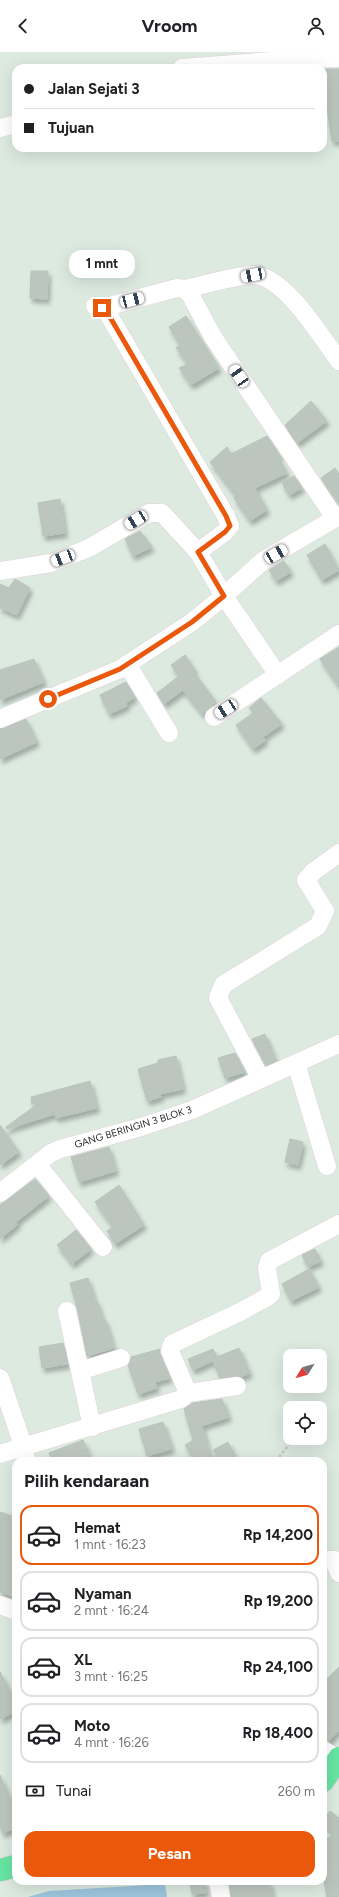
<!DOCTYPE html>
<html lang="id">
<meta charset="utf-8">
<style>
:root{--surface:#fff;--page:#f2f2f2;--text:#202124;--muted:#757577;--line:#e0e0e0;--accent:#ea580c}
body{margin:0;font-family:Figtree,sans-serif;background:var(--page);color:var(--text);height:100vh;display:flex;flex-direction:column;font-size:15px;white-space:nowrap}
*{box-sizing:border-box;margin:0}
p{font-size:13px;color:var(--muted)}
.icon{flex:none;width:22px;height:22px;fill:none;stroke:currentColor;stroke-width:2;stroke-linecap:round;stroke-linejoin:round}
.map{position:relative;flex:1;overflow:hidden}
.details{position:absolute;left:12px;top:1405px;width:315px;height:428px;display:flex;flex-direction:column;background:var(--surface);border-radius:12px;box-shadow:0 4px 16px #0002}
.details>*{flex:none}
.hud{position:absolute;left:12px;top:12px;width:315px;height:88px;border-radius:12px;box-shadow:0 4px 16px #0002;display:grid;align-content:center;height:88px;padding:0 12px;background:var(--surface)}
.needle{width:26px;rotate:233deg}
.tools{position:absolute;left:283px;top:1297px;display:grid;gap:8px}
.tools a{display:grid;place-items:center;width:44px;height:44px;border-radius:8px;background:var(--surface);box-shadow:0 4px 16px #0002;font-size:20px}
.end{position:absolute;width:18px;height:18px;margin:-9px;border:5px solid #ea580c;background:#fff;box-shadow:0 0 0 2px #fff}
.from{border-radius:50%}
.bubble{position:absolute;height:28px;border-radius:12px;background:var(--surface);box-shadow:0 4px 16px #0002;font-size:13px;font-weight:700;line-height:28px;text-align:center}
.car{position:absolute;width:12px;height:24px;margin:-12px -6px;border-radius:5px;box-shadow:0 0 3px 1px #0007;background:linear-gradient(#fff 24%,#345 0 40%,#fff 0 76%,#345 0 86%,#fff 0)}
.hud b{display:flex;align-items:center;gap:14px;height:38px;font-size:15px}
.hud b+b{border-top:1px solid var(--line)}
.hud i{width:10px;height:10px;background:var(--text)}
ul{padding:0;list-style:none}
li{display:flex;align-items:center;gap:12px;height:60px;margin:0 8px 6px;padding:0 4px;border:2px solid var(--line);border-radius:12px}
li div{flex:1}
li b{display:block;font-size:15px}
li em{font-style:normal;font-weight:700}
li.current{border-color:var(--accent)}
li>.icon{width:36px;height:36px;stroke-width:1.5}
h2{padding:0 12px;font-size:18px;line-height:48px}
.pay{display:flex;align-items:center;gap:10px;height:44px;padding:0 12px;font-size:15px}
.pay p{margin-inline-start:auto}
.button{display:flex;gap:8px;margin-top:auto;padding:8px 12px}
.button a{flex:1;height:46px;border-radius:12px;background:var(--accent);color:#fff;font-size:16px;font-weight:700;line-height:46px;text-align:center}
header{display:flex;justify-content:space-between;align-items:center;height:52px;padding:0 12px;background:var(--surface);font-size:18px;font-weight:700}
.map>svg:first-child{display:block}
.green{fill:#9cc5dd}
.building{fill:#bcc6be;stroke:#b6c5bb;filter:url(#shadow)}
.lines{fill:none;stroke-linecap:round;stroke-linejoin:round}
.minor-casing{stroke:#e1d1d9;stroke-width:19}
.major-casing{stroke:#c7c7c7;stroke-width:23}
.path{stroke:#c7c7c7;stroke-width:2.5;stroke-dasharray:3 2;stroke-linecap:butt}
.minor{stroke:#fff;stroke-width:18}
.major{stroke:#66e5a3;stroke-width:22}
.route{stroke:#ea580c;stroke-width:5}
.labels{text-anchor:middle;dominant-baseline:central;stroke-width:3.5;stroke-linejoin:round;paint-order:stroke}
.street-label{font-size:10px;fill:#292929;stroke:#fff}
</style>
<header><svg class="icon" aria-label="back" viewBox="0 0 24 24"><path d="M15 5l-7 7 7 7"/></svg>Vroom<svg class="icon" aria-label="person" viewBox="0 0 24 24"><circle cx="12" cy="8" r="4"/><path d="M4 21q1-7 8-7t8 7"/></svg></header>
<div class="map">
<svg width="339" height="1845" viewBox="0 0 339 1845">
<defs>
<filter id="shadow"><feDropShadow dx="2.5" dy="4.5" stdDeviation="2" flood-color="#0004"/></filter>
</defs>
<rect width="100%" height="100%" fill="#dceae0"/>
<!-- green -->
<path class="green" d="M 165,1832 L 167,1845 L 28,1845 L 49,1839 Z"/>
<!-- building -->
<path class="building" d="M 323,17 L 339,17 L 339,89 L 332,89 L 326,49 L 323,49 Z
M 31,219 L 48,219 L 47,247 L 30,246 Z
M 186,264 L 219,316 L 191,333 L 179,316 L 188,312 L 176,296 L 180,293 L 169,275 Z
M 311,349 L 327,369 L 297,391 L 285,373 Z
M 267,384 L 280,404 L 278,405 L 287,421 L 255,436 L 267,458 L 250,469 L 234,446 L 237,445 L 210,410 L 227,395 L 231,402 Z
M 335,416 L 339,422 L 339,451 L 321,426 Z
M 294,424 L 302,436 L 289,443 L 282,431 Z
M 60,447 L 65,481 L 43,484 L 38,451 Z
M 140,479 L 152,495 L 133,504 L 125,487 Z
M 325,492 L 339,518 L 322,528 L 307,503 Z
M 284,509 L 291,520 L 276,529 L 269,518 Z
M 15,527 L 30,536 L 17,563 L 0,556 L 0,532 L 9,536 Z
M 339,595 L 339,635 L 320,607 Z
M 185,603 L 195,618 L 193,619 L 216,650 L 202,662 L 183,638 L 164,652 L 157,641 L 179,624 L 171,613 Z
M 34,607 L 44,630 L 0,648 L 0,618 Z
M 126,630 L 135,645 L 126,651 L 127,654 L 109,662 L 100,643 Z
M 261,646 L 282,672 L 263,685 L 266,688 L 253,697 L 236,673 L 253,661 L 249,656 Z
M 26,667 L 37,690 L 0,707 L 0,677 Z
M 265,982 L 276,1009 L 266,1013 L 252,987 Z
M 235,1001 L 245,1020 L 225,1026 L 218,1006 Z
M 176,1004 L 183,1037 L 160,1042 L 161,1045 L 147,1049 L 138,1017 L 158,1011 L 158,1008 Z
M 90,1029 L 97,1056 L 56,1066 L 55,1062 L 7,1077 L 6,1075 L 39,1051 L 32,1052 L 31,1045 Z
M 0,1073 L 19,1100 L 0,1113 Z
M 290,1087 L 303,1090 L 298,1113 L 285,1110 Z
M 109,1095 L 116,1119 L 79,1130 L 71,1105 Z
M 35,1127 L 49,1144 L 16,1170 L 18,1172 L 0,1187 L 0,1153 Z
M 119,1133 L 144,1173 L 115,1192 L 107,1179 L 113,1175 L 95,1150 Z
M 76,1178 L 91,1197 L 72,1212 L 57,1193 Z
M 315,1197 L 321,1209 L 308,1215 L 302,1203 Z
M 309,1217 L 319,1235 L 291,1249 L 282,1232 Z
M 88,1226 L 95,1249 L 97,1249 L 103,1268 L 105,1267 L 114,1296 L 87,1304 L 77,1255 L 70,1231 Z
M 63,1291 L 68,1312 L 42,1316 L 39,1295 Z
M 239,1296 L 250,1321 L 241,1325 L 236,1324 L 220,1326 L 213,1309 L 193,1318 L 188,1307 L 213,1297 L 217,1305 Z
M 160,1297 L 160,1303 L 170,1326 L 155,1330 L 157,1336 L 138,1342 L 128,1313 L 131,1305 Z
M 222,1347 L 229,1365 L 202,1374 L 212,1409 L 195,1409 L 185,1393 L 193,1388 L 184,1357 L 193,1351 Z
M 163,1370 L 172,1397 L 147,1404 L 139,1377 Z
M 83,1388 L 92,1409 L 52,1409 L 49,1401 Z
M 228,1390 L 238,1409 L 220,1409 L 213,1398 Z
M 0,1460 L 16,1465 L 16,1534 L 13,1544 L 0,1540 Z
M 339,1615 L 339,1678 L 329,1689 L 323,1688 L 323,1631 Z
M 0,1620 L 16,1650 L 16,1659 L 0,1667 Z
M 0,1723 L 16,1761 L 16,1776 L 3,1781 L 0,1775 Z
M 330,1759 L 339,1766 L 339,1845 L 327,1845 L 324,1829 L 327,1829 L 323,1817 L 323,1787 L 335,1783 L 323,1773 L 323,1767 Z
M 190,1829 L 204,1829 L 206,1841 L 192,1842 Z
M 229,1829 L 269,1829 L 273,1845 L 231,1845 Z"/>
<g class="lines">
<defs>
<path id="minor" d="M 182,16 L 272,9 L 339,6
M 0,76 L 16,72
M 185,237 C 207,232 230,225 252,223 C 283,221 322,286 339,309
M 95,254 L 102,256 L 107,260 L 226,464 L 230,474 L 225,480 L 198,500
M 102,256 L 177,236 L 185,237 L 191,244 L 213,285 L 335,466
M 0,519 L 51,511 L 89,496 L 149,461 L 162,461 L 198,500 L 224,544 L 278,623
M 127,612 L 169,681
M 214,665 L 339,582
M 0,667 L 120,617 L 192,570 L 224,544 L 264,508 L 339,464
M 296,1011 L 327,1114
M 261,1027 L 218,946 L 223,933 L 318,874 L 325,859 L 306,828 L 313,820 L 339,801
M 37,1112 L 103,1195
M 0,1141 L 51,1101 L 60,1097 L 141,1075 L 192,1058 L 339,992
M 67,1259 L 92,1375
M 80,1319 L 121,1306
M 0,1326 L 24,1396 L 26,1409
M 188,1341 L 170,1299 L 172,1292 L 240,1260 L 269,1244 L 271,1242 L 267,1216 L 269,1209 L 339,1172
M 0,1402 L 181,1347 L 188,1341 L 237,1334
M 323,1508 L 334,1508 L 339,1521
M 0,1553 L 16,1559
M 323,1698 L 338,1707
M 218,1829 L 221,1845"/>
<path id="major" d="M 323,1729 L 339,1706
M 0,1818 L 16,1814"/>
</defs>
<!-- minor casing -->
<use href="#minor" class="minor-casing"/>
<!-- major casing -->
<use href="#major" class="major-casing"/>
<!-- path -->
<path class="path" d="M 276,1409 L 291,1390"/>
<!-- minor -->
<use href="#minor" class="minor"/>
<!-- major -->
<use href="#major" class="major"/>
</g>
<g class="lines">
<!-- route -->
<path class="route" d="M 48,647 L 120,617 L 192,570 L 224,544 L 198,500 L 225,480 L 230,474 L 226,464 L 107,260 L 102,256"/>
</g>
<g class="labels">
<!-- street labels -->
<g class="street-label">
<text transform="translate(133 1075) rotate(-17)">GANG BERINGIN 3 BLOK 3</text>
</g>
</g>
</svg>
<div class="tools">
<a><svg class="needle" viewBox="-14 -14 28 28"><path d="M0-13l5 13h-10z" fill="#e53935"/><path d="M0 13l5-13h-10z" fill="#757577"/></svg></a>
<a><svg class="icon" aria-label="locate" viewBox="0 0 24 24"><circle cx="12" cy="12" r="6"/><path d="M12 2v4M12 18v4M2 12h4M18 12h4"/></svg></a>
</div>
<i class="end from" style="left:48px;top:647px"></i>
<i class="end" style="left:102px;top:256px"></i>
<div class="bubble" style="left:69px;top:198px;width:66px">1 mnt</div>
<i class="car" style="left:253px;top:223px;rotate:259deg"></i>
<i class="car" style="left:132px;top:248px;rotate:75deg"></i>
<i class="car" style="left:239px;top:324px;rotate:326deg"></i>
<i class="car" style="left:136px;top:468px;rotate:239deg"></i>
<i class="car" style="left:276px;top:502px;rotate:60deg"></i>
<i class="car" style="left:63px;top:506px;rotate:249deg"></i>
<i class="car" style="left:226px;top:657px;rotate:237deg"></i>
<div class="hud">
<b><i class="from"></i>Jalan Sejati 3</b>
<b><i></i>Tujuan</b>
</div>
<section class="details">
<h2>Pilih kendaraan</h2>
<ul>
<li class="current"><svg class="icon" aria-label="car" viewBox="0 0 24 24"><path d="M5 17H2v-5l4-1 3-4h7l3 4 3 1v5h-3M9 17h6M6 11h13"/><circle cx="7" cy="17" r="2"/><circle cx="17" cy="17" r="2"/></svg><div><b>Hemat</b><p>1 mnt · 16:23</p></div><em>Rp 14,200</em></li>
<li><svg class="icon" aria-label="car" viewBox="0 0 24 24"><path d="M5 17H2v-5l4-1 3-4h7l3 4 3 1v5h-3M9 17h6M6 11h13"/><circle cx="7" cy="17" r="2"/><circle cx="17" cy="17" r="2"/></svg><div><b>Nyaman</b><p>2 mnt · 16:24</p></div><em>Rp 19,200</em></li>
<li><svg class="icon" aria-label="car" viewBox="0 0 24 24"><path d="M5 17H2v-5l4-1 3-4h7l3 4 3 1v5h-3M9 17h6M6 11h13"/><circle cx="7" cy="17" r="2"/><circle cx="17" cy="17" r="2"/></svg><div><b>XL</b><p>3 mnt · 16:25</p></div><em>Rp 24,100</em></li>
<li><svg class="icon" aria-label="car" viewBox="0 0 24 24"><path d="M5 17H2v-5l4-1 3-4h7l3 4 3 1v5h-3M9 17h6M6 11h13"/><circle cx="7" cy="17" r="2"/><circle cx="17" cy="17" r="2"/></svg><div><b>Moto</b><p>4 mnt · 16:26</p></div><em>Rp 18,400</em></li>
</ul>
<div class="pay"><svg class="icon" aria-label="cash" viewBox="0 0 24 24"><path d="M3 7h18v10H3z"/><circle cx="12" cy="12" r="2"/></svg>Tunai<p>260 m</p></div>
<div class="button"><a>Pesan</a></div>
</section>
</div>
